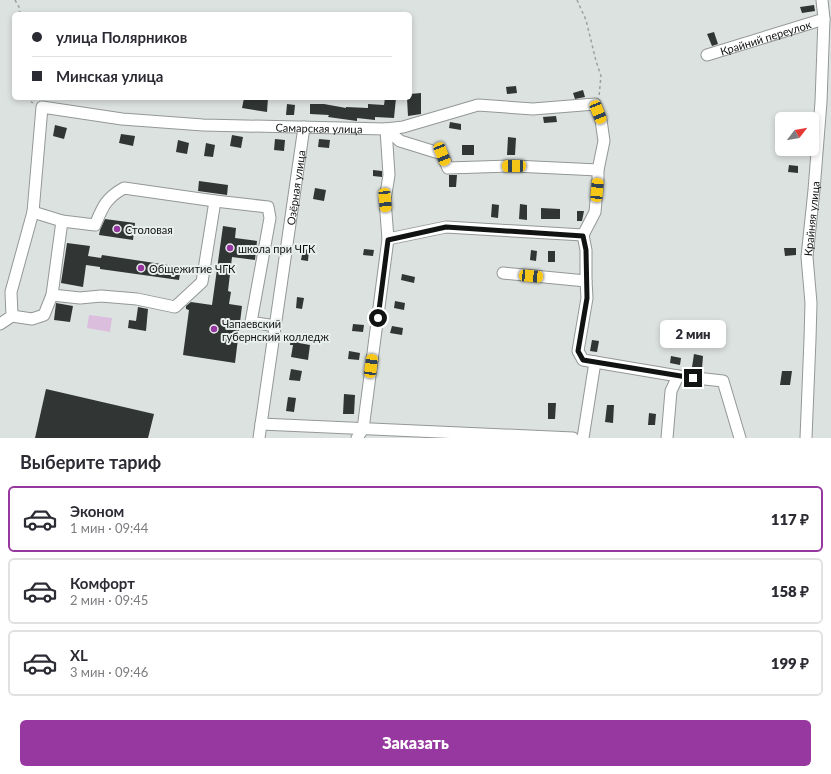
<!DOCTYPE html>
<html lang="ru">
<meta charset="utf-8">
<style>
:root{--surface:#fff;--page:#f7f7f7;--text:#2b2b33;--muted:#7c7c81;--line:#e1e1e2;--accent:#9737a0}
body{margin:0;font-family:Lato,sans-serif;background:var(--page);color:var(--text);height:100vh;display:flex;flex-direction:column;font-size:15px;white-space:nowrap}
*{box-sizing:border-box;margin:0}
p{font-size:13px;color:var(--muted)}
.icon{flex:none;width:22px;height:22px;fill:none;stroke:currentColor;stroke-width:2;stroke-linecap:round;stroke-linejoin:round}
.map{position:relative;height:438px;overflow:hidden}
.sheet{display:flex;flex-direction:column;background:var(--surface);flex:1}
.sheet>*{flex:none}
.top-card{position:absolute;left:12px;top:12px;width:400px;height:88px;border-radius:6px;box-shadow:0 2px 6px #0003;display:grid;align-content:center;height:88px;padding:0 20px;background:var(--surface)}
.needle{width:26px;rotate:59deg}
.tools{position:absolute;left:775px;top:112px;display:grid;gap:8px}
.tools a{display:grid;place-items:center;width:44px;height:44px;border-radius:6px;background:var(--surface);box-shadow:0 2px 6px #0003;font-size:20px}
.end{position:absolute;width:18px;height:18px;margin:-9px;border:5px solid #111212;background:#fff;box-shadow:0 0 0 2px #fff}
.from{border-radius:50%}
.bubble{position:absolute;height:28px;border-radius:6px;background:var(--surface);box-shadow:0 2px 6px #0003;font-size:13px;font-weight:800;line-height:28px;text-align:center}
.car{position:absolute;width:12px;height:24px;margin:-12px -6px;border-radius:5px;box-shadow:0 0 3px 1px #0007;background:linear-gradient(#f5c518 24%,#345 0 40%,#f5c518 0 76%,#345 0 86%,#f5c518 0)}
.top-card b{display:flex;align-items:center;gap:14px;height:38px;font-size:15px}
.top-card b+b{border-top:1px solid var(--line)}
.top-card i{width:10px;height:10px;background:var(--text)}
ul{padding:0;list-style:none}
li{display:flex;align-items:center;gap:12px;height:66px;margin:0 8px 6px;padding:0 12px;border:2px solid var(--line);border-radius:6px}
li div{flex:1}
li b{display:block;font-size:15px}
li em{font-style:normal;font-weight:800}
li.selected{border-color:var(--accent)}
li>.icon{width:36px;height:36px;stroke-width:1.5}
h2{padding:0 20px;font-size:18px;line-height:48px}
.cta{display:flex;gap:8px;margin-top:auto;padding:8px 20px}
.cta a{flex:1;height:46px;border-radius:6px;background:var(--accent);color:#fff;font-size:16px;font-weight:800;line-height:46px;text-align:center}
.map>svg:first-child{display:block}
.green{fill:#dbbddd}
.building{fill:#313634}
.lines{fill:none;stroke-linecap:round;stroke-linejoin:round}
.minor-casing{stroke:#939896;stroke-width:13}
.path{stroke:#9ca09f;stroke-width:1.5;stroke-dasharray:3 3;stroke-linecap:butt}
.minor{stroke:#fff;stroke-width:11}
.route{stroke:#111212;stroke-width:5}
.poi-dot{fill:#9737a0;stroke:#e9efed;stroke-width:1.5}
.labels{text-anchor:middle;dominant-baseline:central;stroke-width:4;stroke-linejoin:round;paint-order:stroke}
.street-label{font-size:11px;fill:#111212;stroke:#e9efed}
.poi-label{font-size:11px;fill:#111212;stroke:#e9efed;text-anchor:start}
</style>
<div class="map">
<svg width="831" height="438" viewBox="0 0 831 438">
<rect width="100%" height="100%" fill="#dce2e0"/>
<!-- green -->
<path class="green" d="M 89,315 L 112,318 L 110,332 L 87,328 Z"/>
<!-- building -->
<path class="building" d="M 814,5 L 815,11 L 802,13 L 800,7 Z
M 714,32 L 718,44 L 712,46 L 707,34 Z
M 516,86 L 517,93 L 507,94 L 506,87 Z
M 583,90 L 585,97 L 575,99 L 573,93 Z
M 421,93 L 421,114 L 408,116 L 407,98 L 410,98 L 410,94 Z
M 244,98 L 268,98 L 267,112 L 242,108 Z
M 385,98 L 396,98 L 394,118 L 375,117 L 375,120 L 357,118 L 357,121 L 328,117 L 329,115 L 310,114 L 310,104 L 324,104 L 346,108 L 346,107 L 368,108 L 368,104 L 384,105 Z
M 287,104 L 295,105 L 294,115 L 286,115 Z
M 556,116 L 557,122 L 544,123 L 543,117 Z
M 450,122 L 461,124 L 461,130 L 449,128 Z
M 55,125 L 67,128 L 64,139 L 53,136 Z
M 121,134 L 135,136 L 133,146 L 119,143 Z
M 232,135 L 243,137 L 241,148 L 230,146 Z
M 508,137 L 516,138 L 515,155 L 507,155 Z
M 275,139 L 285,140 L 284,151 L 274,150 Z
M 319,139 L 330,140 L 329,148 L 318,147 Z
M 178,140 L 189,143 L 187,154 L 176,152 Z
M 206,143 L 215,145 L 213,157 L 204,156 Z
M 462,145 L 474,145 L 474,155 L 462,155 Z
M 789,165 L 798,166 L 798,173 L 788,172 Z
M 373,170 L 382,171 L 382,177 L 373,176 Z
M 449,175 L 457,175 L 456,187 L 449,187 Z
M 199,181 L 228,185 L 227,195 L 198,191 Z
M 315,188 L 326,190 L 324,201 L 313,199 Z
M 492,204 L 499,205 L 498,218 L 491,217 Z
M 520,204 L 527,205 L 527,220 L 519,219 Z
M 541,208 L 560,209 L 560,219 L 541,219 Z
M 577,211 L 584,211 L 582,221 L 577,221 Z
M 105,219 L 135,223 L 133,240 L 99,235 L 100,230 Z
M 223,226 L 236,228 L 235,238 L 257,241 L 255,260 L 232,257 L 228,291 L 231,292 L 229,304 L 242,306 L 235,363 L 183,355 L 189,310 L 186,309 L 186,306 L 191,302 L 212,305 Z
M 67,243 L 90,246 L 88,256 L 101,258 L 102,255 L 181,267 L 179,280 L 100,269 L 100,267 L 86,265 L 83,287 L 61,283 Z
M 784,248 L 796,248 L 796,255 L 785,256 Z
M 303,249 L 309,250 L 308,261 L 301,260 Z
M 364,249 L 374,250 L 373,256 L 363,255 Z
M 531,250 L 537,251 L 536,261 L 530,260 Z
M 548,251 L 555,251 L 555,262 L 548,262 Z
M 402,274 L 415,277 L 414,283 L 401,280 Z
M 297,297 L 304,298 L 302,309 L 296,308 Z
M 395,301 L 405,303 L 404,310 L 394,308 Z
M 56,303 L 73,306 L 70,322 L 54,320 Z
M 138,307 L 148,309 L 146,331 L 128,328 L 129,320 L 136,321 Z
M 353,324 L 364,325 L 363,332 L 352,331 Z
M 392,326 L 403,328 L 402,335 L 390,333 Z
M 291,336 L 300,337 L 299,343 L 310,345 L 308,360 L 291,357 L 293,345 L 290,345 Z
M 592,340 L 599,341 L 597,352 L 590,351 Z
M 349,351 L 360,353 L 359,360 L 348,359 Z
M 694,354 L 703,356 L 702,369 L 692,367 Z
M 671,356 L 681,358 L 680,365 L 670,363 Z
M 291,369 L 302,371 L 300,381 L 289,380 Z
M 782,371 L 792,371 L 790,385 L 780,385 Z
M 46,389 L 154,414 L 148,438 L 35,438 Z
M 344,394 L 355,395 L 354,414 L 343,414 Z
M 288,397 L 296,398 L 294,412 L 286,411 Z
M 548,403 L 556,403 L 555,419 L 548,419 Z
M 607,405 L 614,405 L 613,423 L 605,422 Z
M 649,413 L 656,414 L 655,425 L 648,425 Z"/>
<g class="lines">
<defs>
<g id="minor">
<path id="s1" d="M 707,55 L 824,19"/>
<path d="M 386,129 L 400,141 L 442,154 L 448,168 L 514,166 L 598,170"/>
<path d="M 33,212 L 62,221 L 95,225 C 103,206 106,198 124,188 L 215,201 L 268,207 L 270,218 L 251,322 L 275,326"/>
<path d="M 388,239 L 446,227 L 583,235"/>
<path d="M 503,273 L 586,281 L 586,250 L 583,235"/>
<path d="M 586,281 L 587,298 L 578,351 L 583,360 L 595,362"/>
<path d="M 52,295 L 62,221"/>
<path d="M 12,316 L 32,319 L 44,315 L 52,295 L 80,298 L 101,296 L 137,299 L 175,307 L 202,282 L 215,201"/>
<path id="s2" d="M 0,324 L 12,316 L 11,292 L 33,212 L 42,107 L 122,119 L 203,125 L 386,129 L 403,127 L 478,105 L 533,109 L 595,104 L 601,120 L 604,141 L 598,170 L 598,179 L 595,212 L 583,235"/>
<path d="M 261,424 L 573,438"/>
<path id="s3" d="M 259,438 L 304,127"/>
<path d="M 357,438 L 363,429 L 388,239 L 385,200 L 389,175 L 386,129"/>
<path d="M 583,438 L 595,362 L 678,376 L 723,381 L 740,438"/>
<path d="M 667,438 L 671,391 L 678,376"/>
<path id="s4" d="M 806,438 L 810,339 L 811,303 L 807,257 L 814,190 L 821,102 L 824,19 L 822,0"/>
</g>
</defs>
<!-- minor casing -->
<use href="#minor" class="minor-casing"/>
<!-- path -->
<path class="path" d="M 15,0 L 19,7 L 20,14
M 577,0 L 586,20 L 596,61 L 601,76 L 599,96
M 26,98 L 33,103"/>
<!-- minor -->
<use href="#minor" class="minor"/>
</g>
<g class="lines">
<!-- route -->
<path class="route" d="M 378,318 L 388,240 L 446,227 L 583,236 L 586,250 L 587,298 L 578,351 L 583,360 L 693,378"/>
</g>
<!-- markers -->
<g class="poi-dot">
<circle cx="117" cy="229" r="4"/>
<circle cx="230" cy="248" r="4"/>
<circle cx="141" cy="268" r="4"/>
<circle cx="214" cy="329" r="4"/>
</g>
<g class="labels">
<!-- street labels -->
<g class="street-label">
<text stroke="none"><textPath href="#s1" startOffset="61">Крайний переулок</textPath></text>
<text stroke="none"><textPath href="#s2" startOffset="505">Самарская улица</textPath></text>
<text stroke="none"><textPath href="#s3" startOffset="253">Озёрная улица</textPath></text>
<text stroke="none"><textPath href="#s4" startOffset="220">Крайняя улица</textPath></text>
</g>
<!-- poi labels -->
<g class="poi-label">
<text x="125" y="229">Столовая</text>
<text x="238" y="248">школа при ЧГК</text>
<text x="149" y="268">Общежитие ЧГК</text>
<text x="222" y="323">Чапаевский<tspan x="222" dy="13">губернский колледж</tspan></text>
</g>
</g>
</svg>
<div class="tools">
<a><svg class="needle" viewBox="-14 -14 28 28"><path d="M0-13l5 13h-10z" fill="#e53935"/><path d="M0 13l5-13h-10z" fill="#7c7c81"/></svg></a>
</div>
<i class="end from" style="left:378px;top:318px"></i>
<i class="end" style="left:693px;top:378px"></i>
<div class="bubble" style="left:660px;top:320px;width:66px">2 мин</div>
<i class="car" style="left:598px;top:112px;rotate:158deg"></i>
<i class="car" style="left:442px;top:154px;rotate:158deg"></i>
<i class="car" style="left:514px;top:166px;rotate:269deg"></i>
<i class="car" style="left:597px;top:190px;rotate:5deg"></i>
<i class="car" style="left:385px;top:200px;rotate:175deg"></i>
<i class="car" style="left:531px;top:276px;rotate:95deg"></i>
<i class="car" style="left:371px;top:366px;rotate:8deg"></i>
<div class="top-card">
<b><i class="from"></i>улица Полярников</b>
<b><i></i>Минская улица</b>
</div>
</div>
<section class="sheet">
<h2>Выберите тариф</h2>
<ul>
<li class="selected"><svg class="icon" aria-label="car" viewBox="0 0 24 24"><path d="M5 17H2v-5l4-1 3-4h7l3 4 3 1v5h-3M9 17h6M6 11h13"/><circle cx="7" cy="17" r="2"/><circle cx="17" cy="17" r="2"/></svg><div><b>Эконом</b><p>1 мин · 09:44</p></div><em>117 ₽</em></li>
<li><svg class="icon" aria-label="car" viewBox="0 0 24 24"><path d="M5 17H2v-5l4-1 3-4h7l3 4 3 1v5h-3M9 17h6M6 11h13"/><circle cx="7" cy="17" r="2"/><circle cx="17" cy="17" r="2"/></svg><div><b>Комфорт</b><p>2 мин · 09:45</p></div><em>158 ₽</em></li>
<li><svg class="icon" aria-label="car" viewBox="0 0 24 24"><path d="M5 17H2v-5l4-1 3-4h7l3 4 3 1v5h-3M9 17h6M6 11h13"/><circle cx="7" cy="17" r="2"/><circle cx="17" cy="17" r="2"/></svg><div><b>XL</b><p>3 мин · 09:46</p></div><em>199 ₽</em></li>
</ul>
<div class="cta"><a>Заказать</a></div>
</section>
